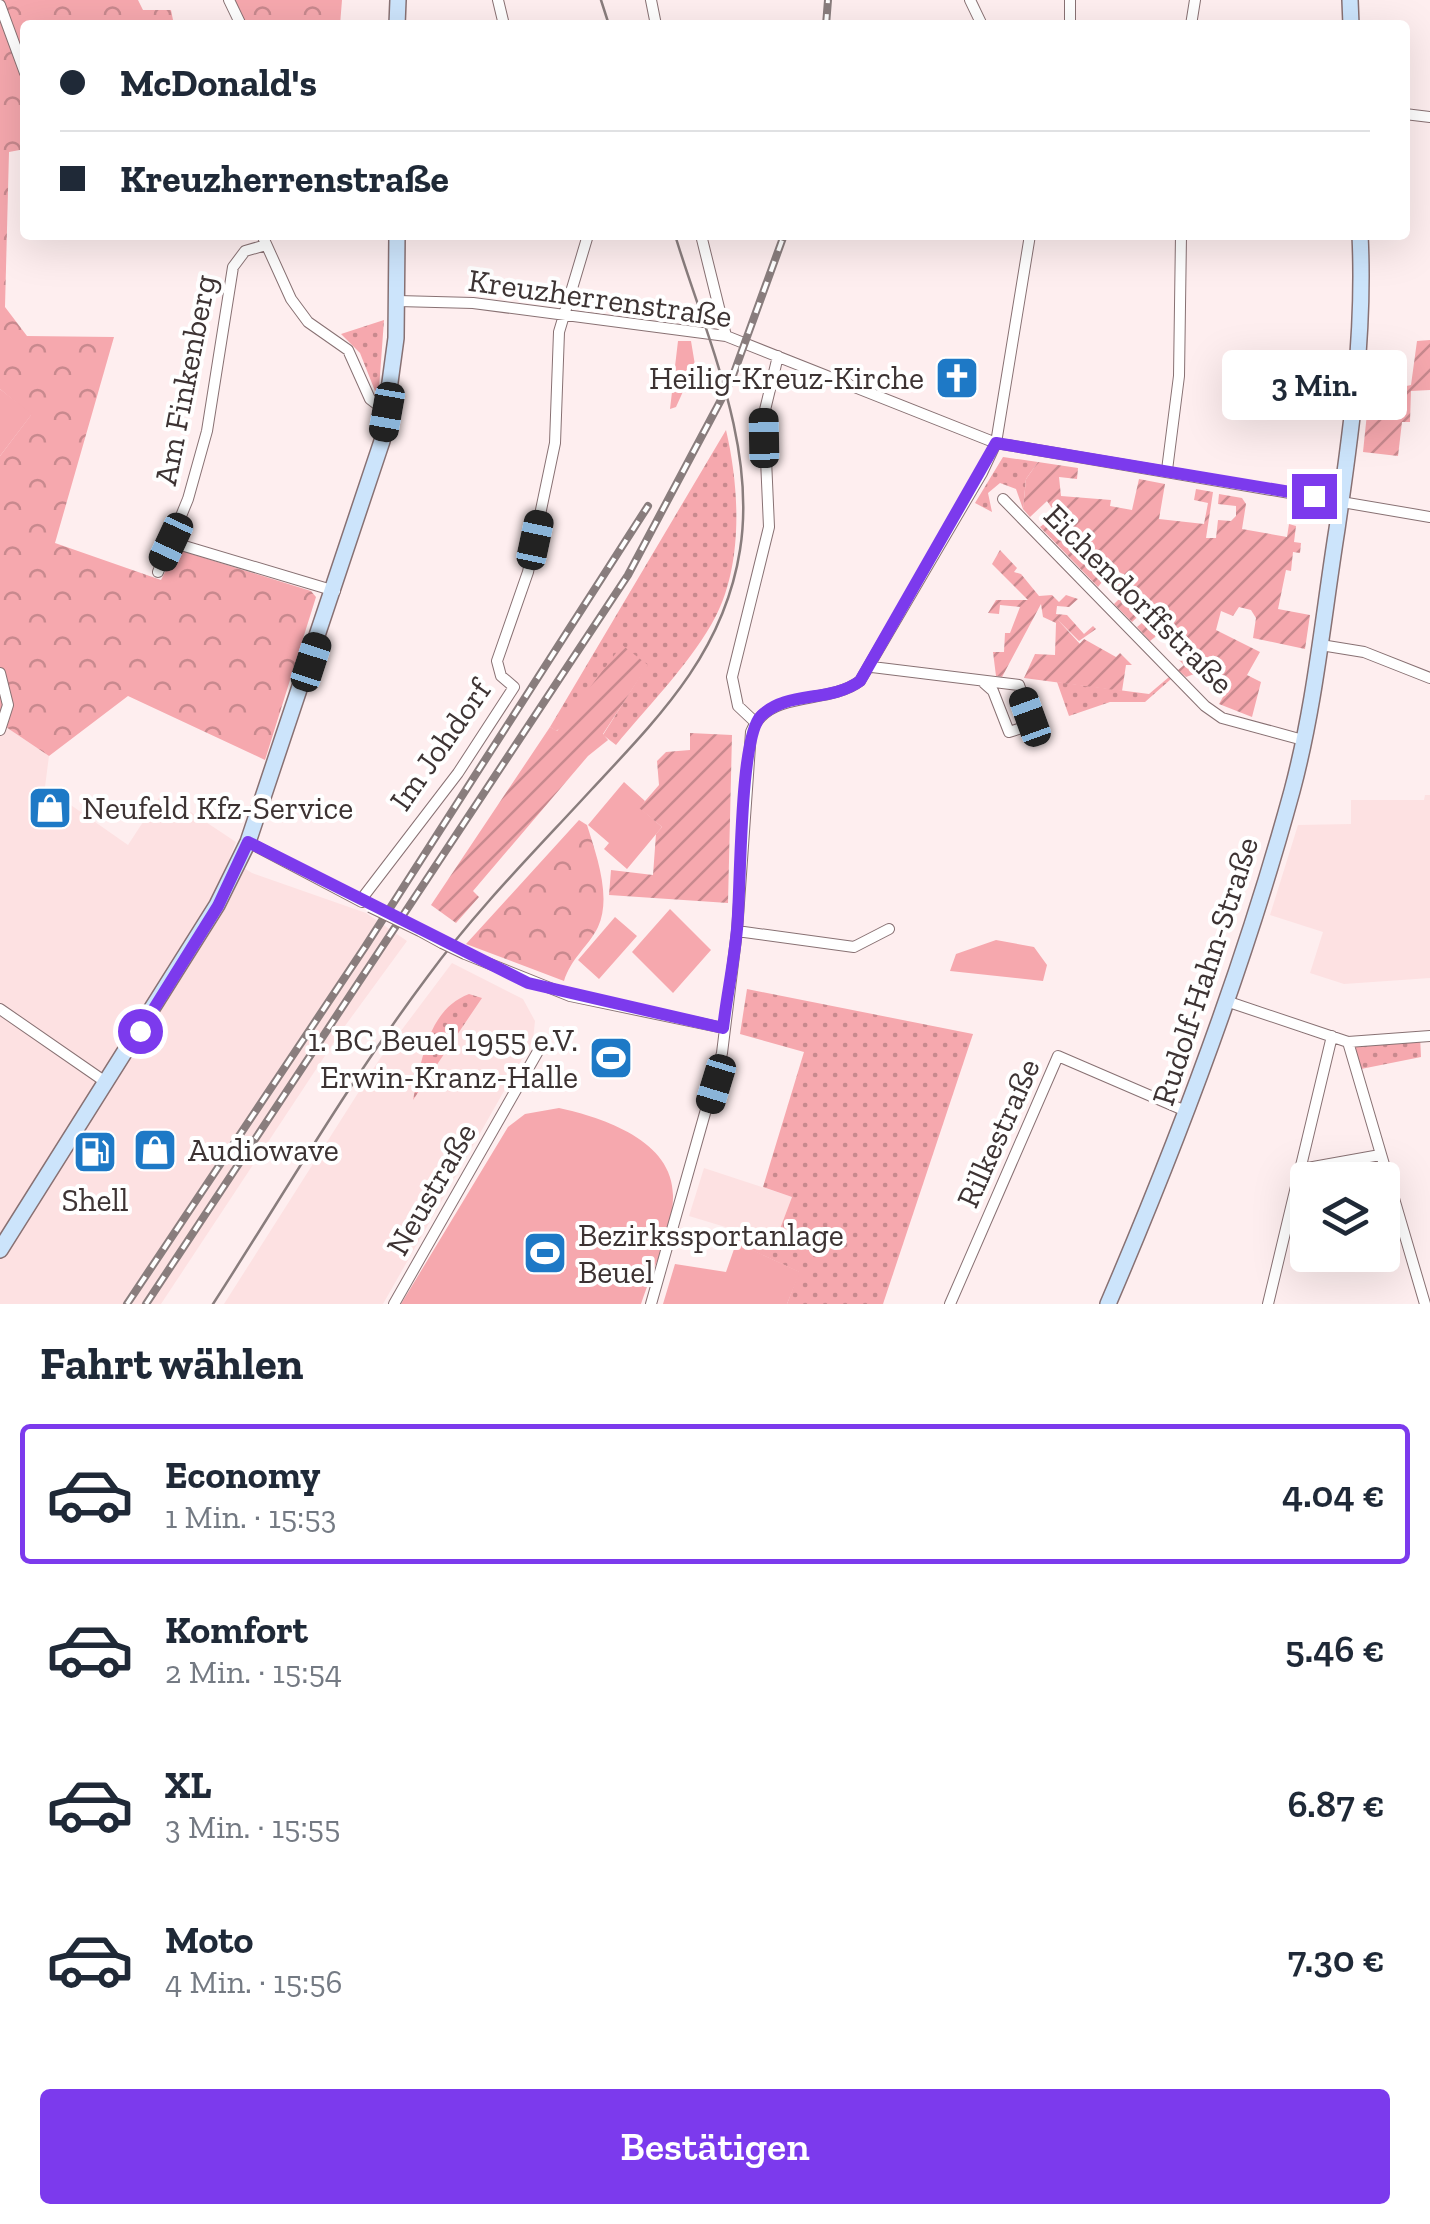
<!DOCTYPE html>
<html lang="de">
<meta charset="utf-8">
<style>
:root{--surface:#fff;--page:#f6f6f7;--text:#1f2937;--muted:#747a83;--line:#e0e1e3;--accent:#7c3aed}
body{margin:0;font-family:"Zilla Slab",serif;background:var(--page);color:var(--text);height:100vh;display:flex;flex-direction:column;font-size:38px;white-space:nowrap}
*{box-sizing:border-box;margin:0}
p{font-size:32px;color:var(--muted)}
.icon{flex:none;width:55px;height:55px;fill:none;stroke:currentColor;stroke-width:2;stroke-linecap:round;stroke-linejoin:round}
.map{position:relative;height:1304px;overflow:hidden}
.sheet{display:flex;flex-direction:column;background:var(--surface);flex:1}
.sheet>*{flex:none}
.top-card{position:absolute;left:20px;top:20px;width:1390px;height:220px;border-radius:10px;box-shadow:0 10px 40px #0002;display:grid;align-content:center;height:220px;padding:0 40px;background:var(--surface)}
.fabs{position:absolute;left:1290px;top:1162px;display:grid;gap:20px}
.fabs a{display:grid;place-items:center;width:110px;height:110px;border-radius:10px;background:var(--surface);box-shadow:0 10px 40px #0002;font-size:50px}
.end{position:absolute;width:45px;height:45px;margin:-22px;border:12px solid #7c3aed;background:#fff;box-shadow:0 0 0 5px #fff}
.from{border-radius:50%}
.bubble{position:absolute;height:70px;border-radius:10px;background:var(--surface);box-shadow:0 10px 40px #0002;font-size:32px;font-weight:600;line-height:70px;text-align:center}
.car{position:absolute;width:30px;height:60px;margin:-30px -15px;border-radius:12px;box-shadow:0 0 8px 2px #0007;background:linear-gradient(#222 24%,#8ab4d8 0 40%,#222 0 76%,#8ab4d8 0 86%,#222 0)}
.top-card b{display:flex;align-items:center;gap:35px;height:95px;font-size:38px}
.top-card b+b{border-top:2px solid var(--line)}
.top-card i{width:25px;height:25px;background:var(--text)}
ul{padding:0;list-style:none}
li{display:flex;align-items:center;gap:30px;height:140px;margin:0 20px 15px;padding:0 20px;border:5px solid transparent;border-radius:10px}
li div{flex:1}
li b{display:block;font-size:38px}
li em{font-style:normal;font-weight:600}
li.active{border-color:var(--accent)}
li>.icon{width:90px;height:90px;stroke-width:1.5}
h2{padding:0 40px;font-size:45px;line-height:120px}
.button{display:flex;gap:20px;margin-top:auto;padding:20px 40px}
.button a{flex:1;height:115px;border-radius:10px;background:var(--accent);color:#fff;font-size:40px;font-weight:600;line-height:115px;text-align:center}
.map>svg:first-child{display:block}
.built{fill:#fde1e2}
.grass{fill:url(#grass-dots)}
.forest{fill:url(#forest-crowns)}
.park{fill:#f6a8ae}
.garden{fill:url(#garden-furrows)}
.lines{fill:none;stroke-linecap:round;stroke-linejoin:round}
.street-casing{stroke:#887173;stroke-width:12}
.secondary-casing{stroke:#887173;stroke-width:18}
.street{stroke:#fff;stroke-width:10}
.secondary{stroke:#cce4fb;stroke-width:15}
.tram{stroke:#897d7d;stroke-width:2.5}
.rail-casing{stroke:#897d7d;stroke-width:8}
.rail{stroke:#fff;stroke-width:4;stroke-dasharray:11;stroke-linecap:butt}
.street-bridge-casing{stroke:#887173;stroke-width:12;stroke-linecap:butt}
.street-bridge{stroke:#fff;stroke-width:10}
.route{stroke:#7c3aed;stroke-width:12}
.labels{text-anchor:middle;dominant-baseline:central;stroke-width:8;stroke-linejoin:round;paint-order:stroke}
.street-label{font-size:32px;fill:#3d3333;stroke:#fff}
.poi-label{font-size:32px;fill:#3d3333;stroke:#fff;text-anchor:start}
</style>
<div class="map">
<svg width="1430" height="1304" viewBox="0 0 1430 1304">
<defs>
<pattern id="grass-dots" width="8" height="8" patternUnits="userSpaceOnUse" patternTransform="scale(2.5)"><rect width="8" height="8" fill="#f6a8ae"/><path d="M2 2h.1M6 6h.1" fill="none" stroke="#c8898e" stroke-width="1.8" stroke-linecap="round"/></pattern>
<pattern id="forest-crowns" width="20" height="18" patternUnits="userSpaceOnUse" patternTransform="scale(2.5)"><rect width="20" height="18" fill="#f6a8ae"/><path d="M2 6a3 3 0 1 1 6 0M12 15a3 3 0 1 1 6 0" fill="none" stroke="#c8898e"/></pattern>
<pattern id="garden-furrows" width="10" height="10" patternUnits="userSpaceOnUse" patternTransform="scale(2.5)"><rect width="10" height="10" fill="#f6a8ae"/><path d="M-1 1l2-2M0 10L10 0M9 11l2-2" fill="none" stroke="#c8898e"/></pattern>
</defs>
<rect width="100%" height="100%" fill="#feeeef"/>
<!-- built -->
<path class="built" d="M 0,723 L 49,756 L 45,787 L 128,845 L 162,793 L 236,842 L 229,859 L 252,873 L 366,913 L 407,941 L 342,1030 L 161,1304 L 0,1304 Z
M 1425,795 L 1430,795 L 1430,978 L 1344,984 L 1310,973 L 1323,932 L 1270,915 L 1298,825 L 1351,824 L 1351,800 L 1424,800 Z
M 452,963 L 523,999 L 535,1021 L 533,1040 L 383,1304 L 224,1304 L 379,1060 Z
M 704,1168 L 792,1197 L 775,1242 L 689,1216 Z"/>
<!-- grass -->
<path class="grass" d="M 384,320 L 379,389 L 375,391 L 360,353 L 341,334 Z
M 726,430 C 740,490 744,570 711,625 C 686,668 647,707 616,745 L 603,735 L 647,665 L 556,731 L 550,727 Z
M 1003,457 L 1038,462 L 1026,479 L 1023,509 L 1016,489 L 1000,483 L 988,493 L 992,512 L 975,503 Z
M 1169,677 L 1171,679 L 1145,702 L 1110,702 L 1069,716 L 1057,682 L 1149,694 Z
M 747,989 L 973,1034 L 883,1304 L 787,1304 L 799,1272 L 745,1247 L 749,1234 L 775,1242 L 792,1197 L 763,1187 L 804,1052 L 740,1034 Z
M 469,994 L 482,998 L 413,1100 C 422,1061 427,1010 469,994 Z
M 1420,1036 L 1421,1057 L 1356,1070 L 1348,1042 Z"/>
<!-- forest -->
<path class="forest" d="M 0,0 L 138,0 L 143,10 L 171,10 L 174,25 L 25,25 L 25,149 L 9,152 L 5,307 L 27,336 L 114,337 L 55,543 L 161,580 L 173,556 L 182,551 L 311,591 L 316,597 L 265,760 L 128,696 L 49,756 L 0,723 L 0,456 L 31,415 L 0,389 Z
M 232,0 L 342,0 L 340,25 L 245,25 Z
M 579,820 L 587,825 C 596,854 612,897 598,927 C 588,947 571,958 564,981 L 466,944 Z"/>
<!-- park -->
<path class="park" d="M 678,341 L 691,341 L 695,365 L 676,407 L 670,409 Z
M 0,389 L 32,414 L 0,456 Z
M 624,782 L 645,801 L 640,808 L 662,827 L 627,869 L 604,849 L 609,843 L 588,825 Z
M 670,909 L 711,950 L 673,993 L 632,952 Z
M 615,917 L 637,936 L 599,979 L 578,960 Z
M 996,940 L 1034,947 L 1047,965 L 1043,981 L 950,971 L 956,954 Z
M 559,1108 C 604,1118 675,1141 673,1198 C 673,1231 651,1272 641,1304 L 401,1304 L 508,1127 L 525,1114 Z
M 740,1232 L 749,1234 L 746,1247 L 800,1272 L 787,1304 L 663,1304 L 675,1264 L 726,1272 Z"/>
<!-- garden -->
<path class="garden" d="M 1430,340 L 1430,390 L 1411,391 L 1410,422 L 1402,422 L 1398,456 L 1363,452 L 1369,394 L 1411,385 L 1417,341 Z
M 1038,462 L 1078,468 L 1077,479 L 1059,477 L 1061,496 L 1111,500 L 1110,506 L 1132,510 L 1139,479 L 1165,484 L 1159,519 L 1204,524 L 1208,503 L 1194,500 L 1196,489 L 1213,492 L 1206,538 L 1216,538 L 1218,520 L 1231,521 L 1236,516 L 1236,506 L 1218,504 L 1219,494 L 1242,498 L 1246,504 L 1242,529 L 1287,537 L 1289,524 L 1296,526 L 1294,542 L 1301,543 L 1300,553 L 1293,552 L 1291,571 L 1286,570 L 1278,609 L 1310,615 L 1305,649 L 1253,638 L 1256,618 L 1251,610 L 1239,607 L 1233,616 L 1221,611 L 1216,630 L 1260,652 L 1247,675 L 1261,682 L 1252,717 L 1219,704 L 1231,683 L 1220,677 L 1226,666 L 1215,660 L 1203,679 L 1197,673 L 1186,677 L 1178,670 L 1184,665 L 1178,659 L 1189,648 L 1177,635 L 1168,642 L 1159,634 L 1150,641 L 1137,627 L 1143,622 L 1156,634 L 1170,621 L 1158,608 L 1151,614 L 1146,609 L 1132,622 L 1114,604 L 1120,598 L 1134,612 L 1146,601 L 1137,592 L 1124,595 L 1115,586 L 1125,576 L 1107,563 L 1095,575 L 1102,582 L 1098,587 L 1040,527 L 1056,514 L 1047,501 L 1030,517 L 1023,509 L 1026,479 Z
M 1000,550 L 1017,568 L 1014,572 L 1021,574 L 1039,596 L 1052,595 L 1059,602 L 1066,595 L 1078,599 L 1069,607 L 1057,606 L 1056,614 L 1067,615 L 1084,634 L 1093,626 L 1096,629 L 1079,641 L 1057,619 L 1080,644 L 1067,657 L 1084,639 L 1116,657 L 1120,653 L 1132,665 L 1126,665 L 1122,691 L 1024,678 L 1035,654 L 1055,655 L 1056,623 L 1043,617 L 1041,604 L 1002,677 L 996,676 L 993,652 L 1004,652 L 1005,633 L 1010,633 L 1020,607 L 1000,605 L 999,614 L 988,613 L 996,600 L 1028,600 L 992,564 Z
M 622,645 L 648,665 L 603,734 L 608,740 L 588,756 L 473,891 L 479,897 L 456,923 L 431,905 L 550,727 L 557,731 Z
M 690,733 L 732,735 L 728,903 L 609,895 L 611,870 L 653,875 L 656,834 L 662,827 L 639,808 L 659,785 L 657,761 L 666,752 L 690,750 Z"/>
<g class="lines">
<defs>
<path id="street" d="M 229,0 L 241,25
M 498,0 L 504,25
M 651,0 L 656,25
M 970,0 L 982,25
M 0,5 L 25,73
M 1070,25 L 1070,0
M 1191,25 L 1195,0
M 1405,114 L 1430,117
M 262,235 L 291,299 L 308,322 L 348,350 L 370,399 L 387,412
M 701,235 L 726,336
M 398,301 L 473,303 L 726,336 L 996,443 L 1430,517
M 1167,470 L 1179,376 L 1181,235
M 1003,499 L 1205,706 L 1222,718 L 1303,740
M 171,542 L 335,591
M 158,572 L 188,499 L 207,431 L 233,267 L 245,251 L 266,245
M 1321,645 L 1364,652 L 1430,678
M 872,667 L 1019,685 L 1030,717 L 1028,726 L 1009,732 L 993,691 L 984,683
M 0,673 L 8,705 L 0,730
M 755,722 L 738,706 L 732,677 L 769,527 L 764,414 L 778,356
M 248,842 L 362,902
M 360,901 L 458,773 L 514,687 L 501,676 L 497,661 L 528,572 L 555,443 L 559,332 L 588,235
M 420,931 L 442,943
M 737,931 L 854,947 L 889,929
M 465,954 L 570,996 L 723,1028
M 1226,1001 L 1348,1042 L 1430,1036
M 0,1009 L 107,1083
M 1348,1042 L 1425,1304
M 1302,1169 L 1380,1155
M 394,1304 L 541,1046
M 651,1304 L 722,1053 L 737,931 L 751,732 C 769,688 827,706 860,681 L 982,473 L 996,443 L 1030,235
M 950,1304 L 1058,1056 L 1188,1112
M 1268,1304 L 1332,1036"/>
<path id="secondary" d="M 1350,0 L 1351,25
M 397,25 L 398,0
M 0,1250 L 217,905 L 248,842 L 382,441 L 396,338 L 397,235
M 1108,1304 C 1180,1136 1244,967 1292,791 C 1315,705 1323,617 1337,529 C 1351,433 1365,333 1360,235"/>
</defs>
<!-- street casing -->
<use href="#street" class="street-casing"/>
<!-- secondary casing -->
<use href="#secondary" class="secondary-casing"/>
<!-- street -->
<use href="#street" class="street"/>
<!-- secondary -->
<use href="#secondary" class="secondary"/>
<!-- tram -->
<path class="tram" d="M 601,0 L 609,25
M 213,1304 C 284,1194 350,1080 428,976 C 477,909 536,850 592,789 C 660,716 724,652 740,550 C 757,444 705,334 675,235"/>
<defs>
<path id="rail" d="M 826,25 L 828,0
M 127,1304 L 365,947 L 648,506
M 146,1304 L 628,575 L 731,381 L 784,235"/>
</defs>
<!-- rail casing -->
<use href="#rail" class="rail-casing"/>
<!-- rail -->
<use href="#rail" class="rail"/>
<defs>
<path id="street-bridge" d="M 370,907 L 420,931
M 442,943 L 465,954"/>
</defs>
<!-- street-bridge casing -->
<use href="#street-bridge" class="street-bridge-casing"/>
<!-- street-bridge -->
<use href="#street-bridge" class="street-bridge"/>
</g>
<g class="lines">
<!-- route -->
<path class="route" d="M 140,1031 L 218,906 L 248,842 L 528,983 L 723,1028 C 727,995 734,962 737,929 C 741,891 739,737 761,716 C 787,690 830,703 860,681 L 996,443 L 1314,496"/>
</g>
<!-- icons -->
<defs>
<symbol id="church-square" viewBox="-11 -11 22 22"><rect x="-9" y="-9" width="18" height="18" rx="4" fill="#1e79c6" stroke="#fff"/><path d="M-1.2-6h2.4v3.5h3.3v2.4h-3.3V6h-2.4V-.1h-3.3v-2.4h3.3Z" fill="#fff"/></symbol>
<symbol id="shop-square" viewBox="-11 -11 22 22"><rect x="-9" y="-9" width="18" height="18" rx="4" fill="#1e79c6" stroke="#fff"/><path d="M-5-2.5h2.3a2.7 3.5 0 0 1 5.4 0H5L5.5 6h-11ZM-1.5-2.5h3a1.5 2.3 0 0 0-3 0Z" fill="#fff"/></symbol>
<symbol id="stadium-square" viewBox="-11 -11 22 22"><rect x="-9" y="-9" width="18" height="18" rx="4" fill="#1e79c6" stroke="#fff"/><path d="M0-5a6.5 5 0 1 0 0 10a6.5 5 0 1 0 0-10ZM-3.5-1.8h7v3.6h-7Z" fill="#fff"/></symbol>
<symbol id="fuel-square" viewBox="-11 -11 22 22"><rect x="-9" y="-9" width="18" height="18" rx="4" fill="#1e79c6" stroke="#fff"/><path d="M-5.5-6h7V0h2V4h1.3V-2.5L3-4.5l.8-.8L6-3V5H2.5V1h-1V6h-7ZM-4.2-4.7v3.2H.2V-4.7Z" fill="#fff"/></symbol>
</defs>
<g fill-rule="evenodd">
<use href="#church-square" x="932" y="353" width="50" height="50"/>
<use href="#shop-square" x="25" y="783" width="50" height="50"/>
<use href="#stadium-square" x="586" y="1033" width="50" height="50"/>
<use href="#shop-square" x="130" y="1125" width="50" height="50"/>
<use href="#fuel-square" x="70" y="1127" width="50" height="50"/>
<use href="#stadium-square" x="520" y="1228" width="50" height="50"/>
</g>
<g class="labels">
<!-- street labels -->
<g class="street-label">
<text transform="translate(600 298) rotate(8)">Kreuzherrenstraße</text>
<text transform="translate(185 380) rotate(-79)">Am Finkenberg</text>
<text transform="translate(1139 599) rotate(45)">Eichendorffstraße</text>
<text transform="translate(440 745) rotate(-55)">Im Johdorf</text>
<text transform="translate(1205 971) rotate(-72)">Rudolf-Hahn-Straße</text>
<text transform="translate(998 1133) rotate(-66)">Rilkestraße</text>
<text transform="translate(431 1189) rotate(-60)">Neustraße</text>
</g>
<!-- poi labels -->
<g class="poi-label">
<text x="924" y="378" text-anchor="end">Heilig-Kreuz-Kirche</text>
<text x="82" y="808">Neufeld Kfz-Service</text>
<text x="578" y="1040" text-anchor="end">1. BC Beuel 1955 e.V.<tspan x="578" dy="37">Erwin-Kranz-Halle</tspan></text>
<text x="188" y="1150">Audiowave</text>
<text x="95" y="1200" text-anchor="middle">Shell</text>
<text x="578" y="1235">Bezirkssportanlage<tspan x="578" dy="37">Beuel</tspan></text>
</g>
</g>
</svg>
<div class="fabs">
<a><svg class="icon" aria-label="layers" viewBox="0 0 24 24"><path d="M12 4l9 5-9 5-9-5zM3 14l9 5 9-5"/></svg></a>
</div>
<i class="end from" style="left:140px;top:1031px"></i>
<i class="end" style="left:1314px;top:496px"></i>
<div class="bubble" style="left:1222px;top:350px;width:185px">3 Min.</div>
<i class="car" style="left:387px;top:412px;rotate:190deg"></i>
<i class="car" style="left:764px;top:438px;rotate:359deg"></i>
<i class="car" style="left:535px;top:540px;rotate:12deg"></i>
<i class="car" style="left:171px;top:542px;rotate:205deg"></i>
<i class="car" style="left:311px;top:662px;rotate:18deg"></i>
<i class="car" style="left:1030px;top:717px;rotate:340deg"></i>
<i class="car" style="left:716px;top:1084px;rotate:197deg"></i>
<div class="top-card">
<b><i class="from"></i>McDonald's</b>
<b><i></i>Kreuzherrenstraße</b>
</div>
</div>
<section class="sheet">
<h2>Fahrt wählen</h2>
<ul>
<li class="active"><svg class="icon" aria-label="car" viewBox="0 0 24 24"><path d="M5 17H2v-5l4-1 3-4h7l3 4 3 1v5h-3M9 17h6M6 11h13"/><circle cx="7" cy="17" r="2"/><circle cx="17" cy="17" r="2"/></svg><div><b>Economy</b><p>1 Min. · 15:53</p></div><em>4.04 €</em></li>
<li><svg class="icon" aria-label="car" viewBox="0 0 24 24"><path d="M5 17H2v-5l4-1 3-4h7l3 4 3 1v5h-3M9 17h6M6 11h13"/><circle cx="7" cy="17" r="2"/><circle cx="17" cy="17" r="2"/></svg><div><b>Komfort</b><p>2 Min. · 15:54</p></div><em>5.46 €</em></li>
<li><svg class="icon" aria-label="car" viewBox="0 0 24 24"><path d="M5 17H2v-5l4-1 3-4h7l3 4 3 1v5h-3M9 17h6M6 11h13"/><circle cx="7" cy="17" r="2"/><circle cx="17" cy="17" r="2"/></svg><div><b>XL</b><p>3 Min. · 15:55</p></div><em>6.87 €</em></li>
<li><svg class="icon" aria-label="car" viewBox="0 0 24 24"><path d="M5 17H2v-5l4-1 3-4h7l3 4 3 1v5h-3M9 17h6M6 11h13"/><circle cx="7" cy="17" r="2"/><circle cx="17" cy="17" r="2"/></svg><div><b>Moto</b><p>4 Min. · 15:56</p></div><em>7.30 €</em></li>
</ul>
<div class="button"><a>Bestätigen</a></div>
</section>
